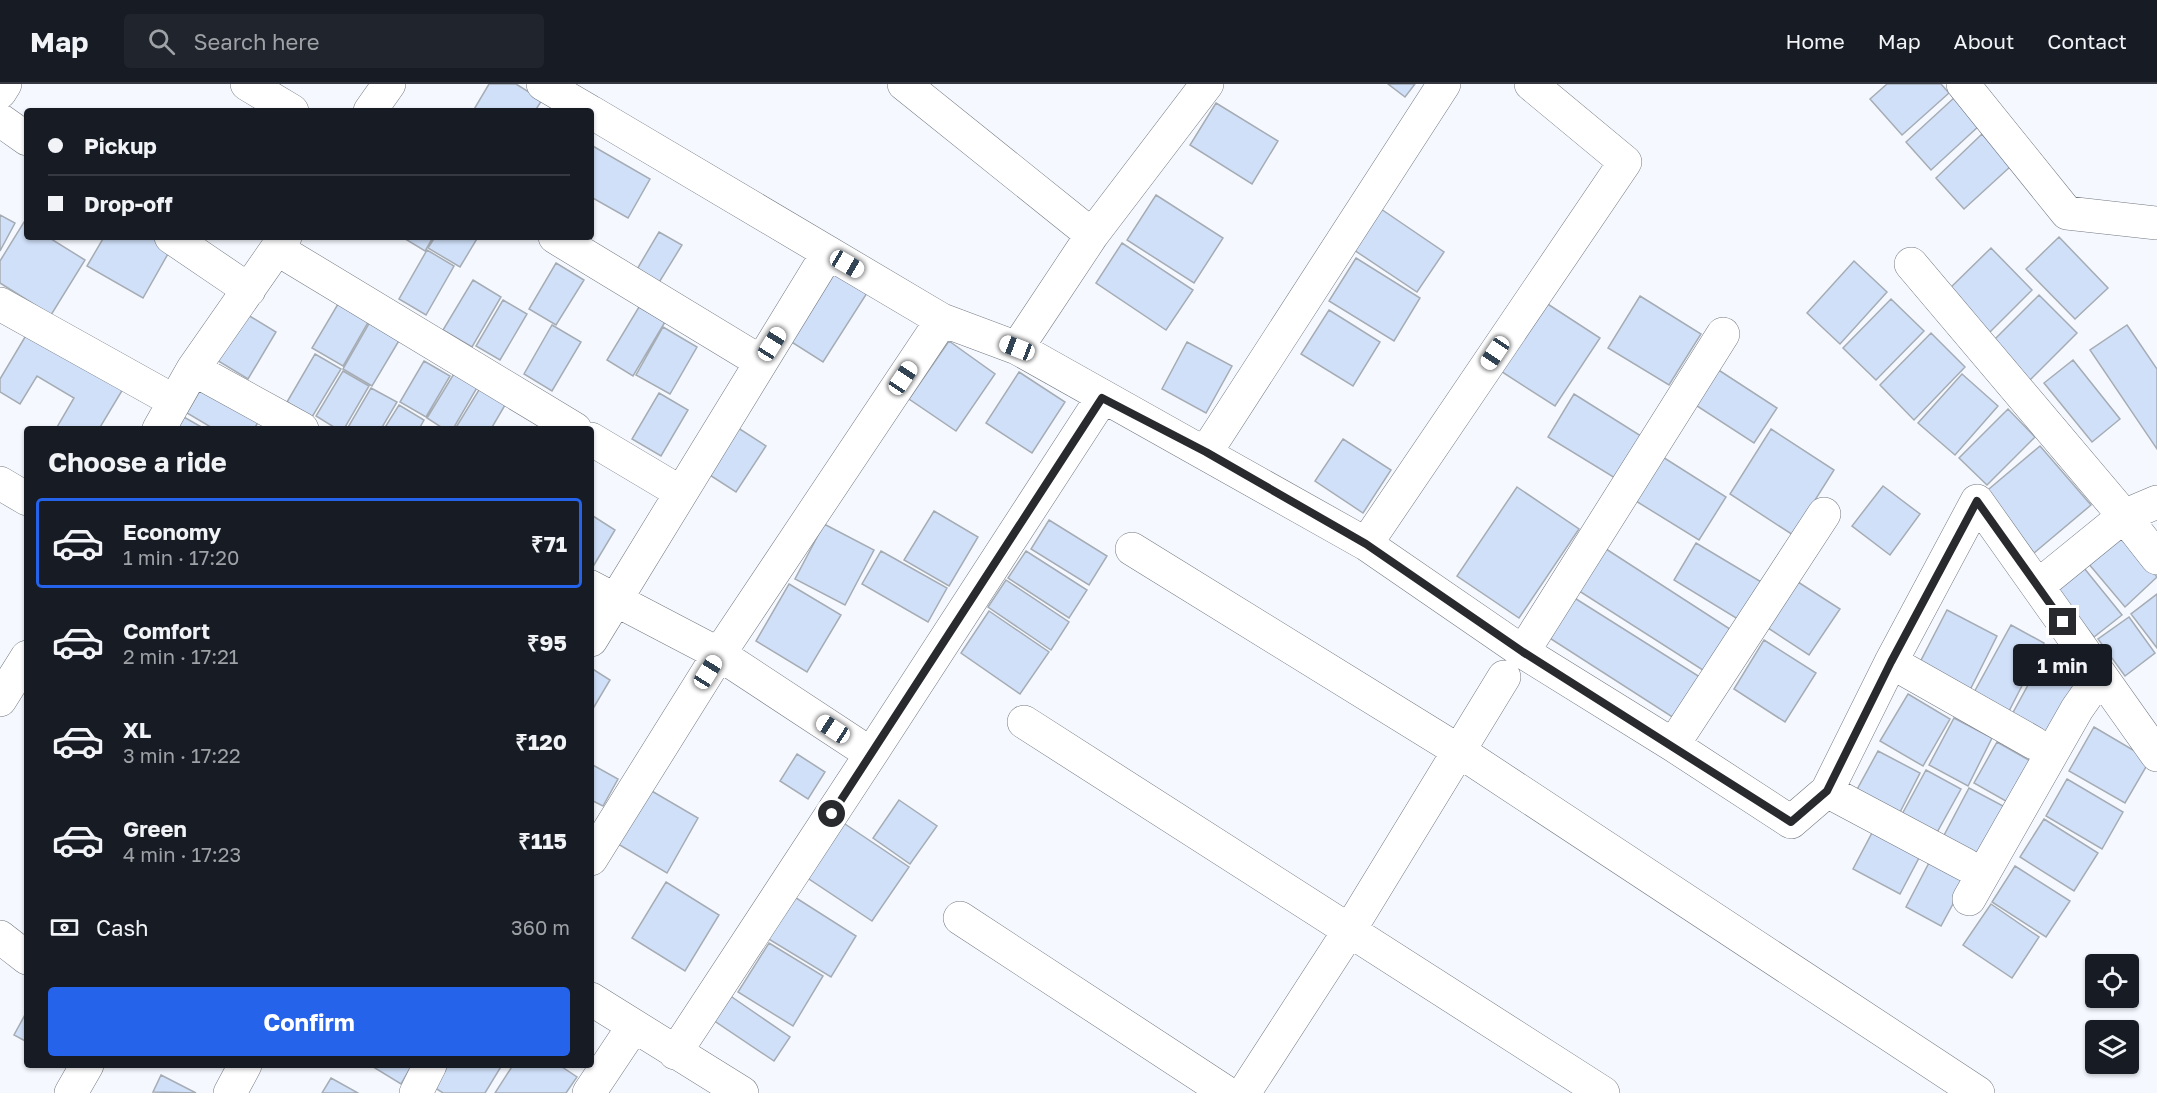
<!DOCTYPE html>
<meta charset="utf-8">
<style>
:root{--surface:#171b24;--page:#20242c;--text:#f1f3f6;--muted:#9ea1a6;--line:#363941;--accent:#2563eb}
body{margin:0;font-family:"Golos Text",sans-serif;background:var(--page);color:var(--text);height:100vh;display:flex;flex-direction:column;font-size:22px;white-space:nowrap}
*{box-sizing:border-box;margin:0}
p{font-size:20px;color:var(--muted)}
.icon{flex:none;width:33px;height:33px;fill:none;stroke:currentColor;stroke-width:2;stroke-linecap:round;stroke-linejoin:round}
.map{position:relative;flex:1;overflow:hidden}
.side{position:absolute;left:24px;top:342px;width:570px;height:642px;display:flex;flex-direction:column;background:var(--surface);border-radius:6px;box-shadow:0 2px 4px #0004}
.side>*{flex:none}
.top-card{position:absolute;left:24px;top:24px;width:570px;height:132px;border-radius:6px;box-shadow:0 2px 4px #0004;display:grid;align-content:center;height:132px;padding:0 24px;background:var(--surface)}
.tools{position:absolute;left:2085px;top:870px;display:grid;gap:12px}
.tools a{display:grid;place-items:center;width:54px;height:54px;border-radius:6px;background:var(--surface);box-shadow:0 2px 4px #0004;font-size:30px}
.end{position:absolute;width:27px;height:27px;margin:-14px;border:8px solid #282a2e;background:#fff;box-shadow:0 0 0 3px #fff}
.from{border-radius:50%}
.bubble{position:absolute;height:42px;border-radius:6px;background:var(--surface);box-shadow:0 2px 4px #0004;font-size:20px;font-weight:700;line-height:42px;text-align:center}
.car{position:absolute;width:18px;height:36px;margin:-18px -9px;border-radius:8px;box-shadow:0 0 4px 2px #0007;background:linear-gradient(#fff 24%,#345 0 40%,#fff 0 76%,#345 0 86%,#fff 0)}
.top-card b{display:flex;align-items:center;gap:21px;height:57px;font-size:22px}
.top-card b+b{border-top:2px solid var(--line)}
.top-card i{width:15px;height:15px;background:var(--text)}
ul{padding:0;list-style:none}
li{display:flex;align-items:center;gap:18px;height:90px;margin:0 12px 9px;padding:0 12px;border:3px solid transparent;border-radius:6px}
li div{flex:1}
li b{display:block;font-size:22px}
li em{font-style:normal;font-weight:700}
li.selected{border-color:var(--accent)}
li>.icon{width:54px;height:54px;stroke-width:1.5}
h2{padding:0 24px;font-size:27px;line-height:72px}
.pay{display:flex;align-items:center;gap:15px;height:66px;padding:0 24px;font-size:22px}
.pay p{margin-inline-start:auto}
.button{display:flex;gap:12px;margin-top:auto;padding:12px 24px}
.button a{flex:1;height:69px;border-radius:6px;background:var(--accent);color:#fff;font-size:24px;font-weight:700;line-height:69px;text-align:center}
header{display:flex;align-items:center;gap:36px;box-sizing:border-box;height:84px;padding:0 30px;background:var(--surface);border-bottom:2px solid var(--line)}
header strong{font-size:28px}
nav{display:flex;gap:33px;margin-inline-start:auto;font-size:21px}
.search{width:420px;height:54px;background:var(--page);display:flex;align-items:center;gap:15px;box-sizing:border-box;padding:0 21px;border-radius:6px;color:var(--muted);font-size:22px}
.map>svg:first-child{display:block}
.building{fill:#d0e0f9;stroke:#a6acb4;stroke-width:1.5}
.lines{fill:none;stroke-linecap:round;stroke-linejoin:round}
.minor-casing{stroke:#747981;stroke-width:34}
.minor{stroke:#fff;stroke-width:33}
.route{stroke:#282a2e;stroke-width:8}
</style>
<header>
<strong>Map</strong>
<div class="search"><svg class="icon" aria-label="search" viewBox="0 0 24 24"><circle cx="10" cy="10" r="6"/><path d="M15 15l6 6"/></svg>Search here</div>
<nav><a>Home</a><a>Map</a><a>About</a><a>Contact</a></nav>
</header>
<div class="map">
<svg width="2157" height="1009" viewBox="0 0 2157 1009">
<rect width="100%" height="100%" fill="#f5f9ff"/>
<!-- building -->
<path class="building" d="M 489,0 L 516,0 L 542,16 L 535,27 L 473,27 Z
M 1388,0 L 1415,0 L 1405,13 Z
M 1887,0 L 1941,0 L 1949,9 L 1902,51 L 1870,15 Z
M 1955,13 L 1980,41 L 1931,86 L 1906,58 Z
M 1216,19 L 1278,57 L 1252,100 L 1190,61 Z
M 1982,50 L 2011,82 L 1964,125 L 1936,94 Z
M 591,61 L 650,95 L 628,134 L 591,113 Z
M 1156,111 L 1223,154 L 1194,199 L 1127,156 Z
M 1381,125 L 1444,168 L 1417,208 L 1354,166 Z
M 0,131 L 15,139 L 0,167 Z
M 24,138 L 27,140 L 27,153 L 48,153 L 85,176 L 51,231 L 0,199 L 0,177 Z
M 659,148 L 682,161 L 655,205 L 633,192 Z
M 104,153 L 159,153 L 173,161 L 143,214 L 87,182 Z
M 402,153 L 433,153 L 425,167 Z
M 435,153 L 478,153 L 460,183 L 428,164 Z
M 2059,153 L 2108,204 L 2075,235 L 2026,185 Z
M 1122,159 L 1193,206 L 1166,246 L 1096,199 Z
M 1991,164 L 2032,206 L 1985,253 L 1944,210 Z
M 427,166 L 454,182 L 426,231 L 399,215 Z
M 1356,174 L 1420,214 L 1394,257 L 1329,217 Z
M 1854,177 L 1887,208 L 1840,260 L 1807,229 Z
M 556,179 L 584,196 L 556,241 L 529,225 Z
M 834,188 L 867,209 L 823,278 L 790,257 Z
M 473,196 L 501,213 L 472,263 L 443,246 Z
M 2039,211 L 2077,249 L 2029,297 L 1991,259 Z
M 1640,212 L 1701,250 L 1669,301 L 1608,264 Z
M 341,215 L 371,233 L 343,282 L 312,264 Z
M 1540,215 L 1600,254 L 1555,322 L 1496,284 Z
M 1891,215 L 1924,247 L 1876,296 L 1843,264 Z
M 503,216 L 527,230 L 500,276 L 476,262 Z
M 639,223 L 665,238 L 633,292 L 607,276 Z
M 1329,226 L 1380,258 L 1353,302 L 1301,270 Z
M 243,228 L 276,248 L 248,295 L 215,275 Z
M 370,238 L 400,255 L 372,302 L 343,285 Z
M 552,241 L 581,258 L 552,307 L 524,290 Z
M 2127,241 L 2157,285 L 2157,365 L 2090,266 Z
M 663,243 L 697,263 L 670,310 L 636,291 Z
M 28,248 L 123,305 L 99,345 L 57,343 L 74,314 L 37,292 L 20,320 L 0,308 L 0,295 Z
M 1931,249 L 1965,283 L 1914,336 L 1880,301 Z
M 949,257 L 995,290 L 956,347 L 909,315 Z
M 1187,258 L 1232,282 L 1206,329 L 1162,305 Z
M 315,270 L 341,285 L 312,333 L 287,318 Z
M 2073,276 L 2120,335 L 2092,358 L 2044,299 Z
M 424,277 L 450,292 L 426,333 L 400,318 Z
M 1717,285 L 1777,324 L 1754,359 L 1694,320 Z
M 343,287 L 369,302 L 344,345 L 337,345 L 316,332 Z
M 455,288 L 478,302 L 453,345 L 444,345 L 427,334 Z
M 1019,288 L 1065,318 L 1032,369 L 986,339 Z
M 1962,290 L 1998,322 L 1955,371 L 1918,339 Z
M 482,301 L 508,316 L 491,345 L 455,345 Z
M 202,303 L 259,337 L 254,345 L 214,345 L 187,329 Z
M 371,304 L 397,318 L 381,345 L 347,345 Z
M 659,309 L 688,326 L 661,372 L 632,355 Z
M 1574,310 L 1641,352 L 1615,394 L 1548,353 Z
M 399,321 L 424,336 L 419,345 L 384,345 Z
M 2008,325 L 2035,353 L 1987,401 L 1959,374 Z
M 182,332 L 205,345 L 174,345 Z
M 732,340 L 766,362 L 736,408 L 702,386 Z
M 1771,345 L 1834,386 L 1793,451 L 1730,410 Z
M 1343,355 L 1391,386 L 1363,429 L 1315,397 Z
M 2040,362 L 2091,421 L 2034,469 L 1983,410 Z
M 1658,370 L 1726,413 L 1699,456 L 1631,414 Z
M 1883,402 L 1920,430 L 1890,471 L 1852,442 Z
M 1517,403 L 1579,445 L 1519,534 L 1457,492 Z
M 934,427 L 978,453 L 949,502 L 904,476 Z
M 593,432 L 615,446 L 591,486 L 591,436 Z
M 1049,436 L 1107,472 L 1089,501 L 1031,465 Z
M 824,440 L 874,466 L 845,521 L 795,495 Z
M 2122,451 L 2157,493 L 2125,523 L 2088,479 Z
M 1696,459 L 1763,499 L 1741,537 L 1674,496 Z
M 1603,463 L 1736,549 L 1709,590 L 1576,505 Z
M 881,467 L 947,504 L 928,538 L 862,500 Z
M 1026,467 L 1087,506 L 1069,534 L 1008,494 Z
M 2084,484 L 2122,531 L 2094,553 L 2056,506 Z
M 1006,496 L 1069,538 L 1051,566 L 988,523 Z
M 1798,498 L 1840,525 L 1809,571 L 1768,544 Z
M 789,500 L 841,531 L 807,588 L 756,557 Z
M 2157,510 L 2157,564 L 2131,530 Z
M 1573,513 L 1703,595 L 1677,636 L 1548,553 Z
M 1947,526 L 1997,552 L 1968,610 L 1917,584 Z
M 989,527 L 1049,568 L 1020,610 L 961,569 Z
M 2129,533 L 2155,569 L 2125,592 L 2098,555 Z
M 2011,541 L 2044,559 L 2007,631 L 1972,612 Z
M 1764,556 L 1816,589 L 1785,638 L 1734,605 Z
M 2045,570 L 2081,589 L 2046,654 L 2010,634 Z
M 591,584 L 610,596 L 591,628 Z
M 1908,610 L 1950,635 L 1923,682 L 1880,657 Z
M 1954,634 L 1992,654 L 1968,702 L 1929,681 Z
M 2094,643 L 2150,676 L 2125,719 L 2069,687 Z
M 1997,658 L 2034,679 L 2011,720 L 1974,699 Z
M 1878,667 L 1920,689 L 1897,734 L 1854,711 Z
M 797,670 L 825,688 L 808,715 L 780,697 Z
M 591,680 L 618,695 L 603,722 L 591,716 Z
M 1926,686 L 1961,705 L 1935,752 L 1900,734 Z
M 2067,695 L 2123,728 L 2102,765 L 2046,732 Z
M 1969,704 L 2005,723 L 1976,776 L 1941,757 Z
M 650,706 L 698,734 L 667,789 L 618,760 Z
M 899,716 L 937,742 L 910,780 L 873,754 Z
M 2044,735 L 2098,769 L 2074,807 L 2020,773 Z
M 839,736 L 909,783 L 872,837 L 803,791 Z
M 1873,747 L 1920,772 L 1900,810 L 1853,785 Z
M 1931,775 L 1967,794 L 1941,842 L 1906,823 Z
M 2015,782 L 2070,817 L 2046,853 L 1992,818 Z
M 666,798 L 719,831 L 685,887 L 632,854 Z
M 793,812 L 856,852 L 831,893 L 767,854 Z
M 1991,820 L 2039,853 L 2012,894 L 1963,861 Z
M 769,859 L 823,892 L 793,942 L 738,908 Z
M 729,911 L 790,953 L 774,977 L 713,936 Z
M 27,927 L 27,958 L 14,951 Z
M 370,981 L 412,981 L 401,1000 Z
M 440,981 L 502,981 L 485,1009 L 443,1009 L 429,1000 Z
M 513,981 L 559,981 L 577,993 L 566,1009 L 495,1009 Z
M 161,991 L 196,1009 L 153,1008 Z
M 331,994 L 358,1009 L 322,1009 Z"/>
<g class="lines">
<defs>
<path id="minor" d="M 247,0 L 292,27
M 543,0 L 589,27
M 904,0 L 1092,151
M 1963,0 L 2067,129 L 2157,139
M 0,8 L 5,0
M 370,27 L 389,0
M 591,28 L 942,236 L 1017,264 L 1366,460 L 1523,568 L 1673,661 L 1791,738 L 1827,707 L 1966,781
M 0,36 L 27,55
M 171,153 L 249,206
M 555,153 L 761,278
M 277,165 L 575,345
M 1911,180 L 2124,432 L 2157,474
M 0,220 L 174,317
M 1017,264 L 1092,151 L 1207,0
M 193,285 L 302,345
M 159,345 L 193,285 L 285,153
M 591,355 L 680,408
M 1206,368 L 1444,0
M 0,399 L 27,415
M 1366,460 L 1625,78 L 1531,0
M 1132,465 L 1459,667 L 1978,1009
M 2038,502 L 2124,432 L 2157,418
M 591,503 L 719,570 L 942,236
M 591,556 L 828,169
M 1523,568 L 1723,250
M 1891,578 L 2034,659
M 0,616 L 27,573
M 1024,638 L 1603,1009
M 1673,661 L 1824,430
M 871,670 L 1102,314
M 1827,707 L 1891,578 L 1977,417 L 2157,671
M 591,775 L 719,570 L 871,670 L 675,969
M 1969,815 L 2077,625 L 2100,592
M 960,834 L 1227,1009
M 0,853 L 27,874
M 591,915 L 742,1009
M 71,1009 L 87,981
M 230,1009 L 245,981
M 416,1009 L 430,981
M 589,1009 L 633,943
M 1244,1009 L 1349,847 L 1504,593"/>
</defs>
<!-- minor casing -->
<use href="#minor" class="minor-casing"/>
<!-- minor -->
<use href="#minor" class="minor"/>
</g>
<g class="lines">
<!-- route -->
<path class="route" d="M 832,730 L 1102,314 L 1206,368 L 1366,460 L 1523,568 L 1791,738 L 1827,707 L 1891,578 L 1977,417 L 2063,538"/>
</g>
</svg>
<div class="tools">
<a><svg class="icon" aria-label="locate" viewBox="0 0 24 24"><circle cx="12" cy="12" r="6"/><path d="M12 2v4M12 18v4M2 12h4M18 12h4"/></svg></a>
<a><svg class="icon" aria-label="layers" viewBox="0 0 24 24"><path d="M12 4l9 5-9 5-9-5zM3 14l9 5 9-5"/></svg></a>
</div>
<i class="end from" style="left:832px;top:730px"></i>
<i class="end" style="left:2063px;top:538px"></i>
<div class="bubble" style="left:2013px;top:560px;width:99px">1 min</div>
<i class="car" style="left:847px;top:180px;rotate:120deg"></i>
<i class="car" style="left:772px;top:260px;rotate:32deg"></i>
<i class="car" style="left:1017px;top:264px;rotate:291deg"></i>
<i class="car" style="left:1495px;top:269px;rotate:214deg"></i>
<i class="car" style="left:903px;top:294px;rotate:34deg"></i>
<i class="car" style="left:708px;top:588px;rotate:32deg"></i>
<i class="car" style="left:833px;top:645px;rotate:303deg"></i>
<div class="top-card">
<b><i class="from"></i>Pickup</b>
<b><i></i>Drop-off</b>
</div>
<section class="side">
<h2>Choose a ride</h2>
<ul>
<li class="selected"><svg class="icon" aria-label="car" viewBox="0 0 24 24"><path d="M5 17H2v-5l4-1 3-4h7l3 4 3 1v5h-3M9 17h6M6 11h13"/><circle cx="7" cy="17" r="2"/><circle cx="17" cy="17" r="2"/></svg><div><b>Economy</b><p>1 min · 17:20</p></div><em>₹71</em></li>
<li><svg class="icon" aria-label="car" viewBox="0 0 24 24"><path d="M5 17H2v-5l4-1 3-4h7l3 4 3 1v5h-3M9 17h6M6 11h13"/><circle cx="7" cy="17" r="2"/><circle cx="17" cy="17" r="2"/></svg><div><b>Comfort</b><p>2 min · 17:21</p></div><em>₹95</em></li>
<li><svg class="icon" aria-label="car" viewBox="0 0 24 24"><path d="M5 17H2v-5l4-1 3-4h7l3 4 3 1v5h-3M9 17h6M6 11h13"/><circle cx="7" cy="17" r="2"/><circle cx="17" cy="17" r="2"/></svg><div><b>XL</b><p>3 min · 17:22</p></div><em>₹120</em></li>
<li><svg class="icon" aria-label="car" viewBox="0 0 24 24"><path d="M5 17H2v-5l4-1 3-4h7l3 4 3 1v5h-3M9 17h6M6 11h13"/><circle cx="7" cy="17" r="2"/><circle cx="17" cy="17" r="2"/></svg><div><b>Green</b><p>4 min · 17:23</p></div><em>₹115</em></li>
</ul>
<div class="pay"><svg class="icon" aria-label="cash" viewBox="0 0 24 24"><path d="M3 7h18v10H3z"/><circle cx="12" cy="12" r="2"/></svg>Cash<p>360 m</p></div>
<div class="button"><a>Confirm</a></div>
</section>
</div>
